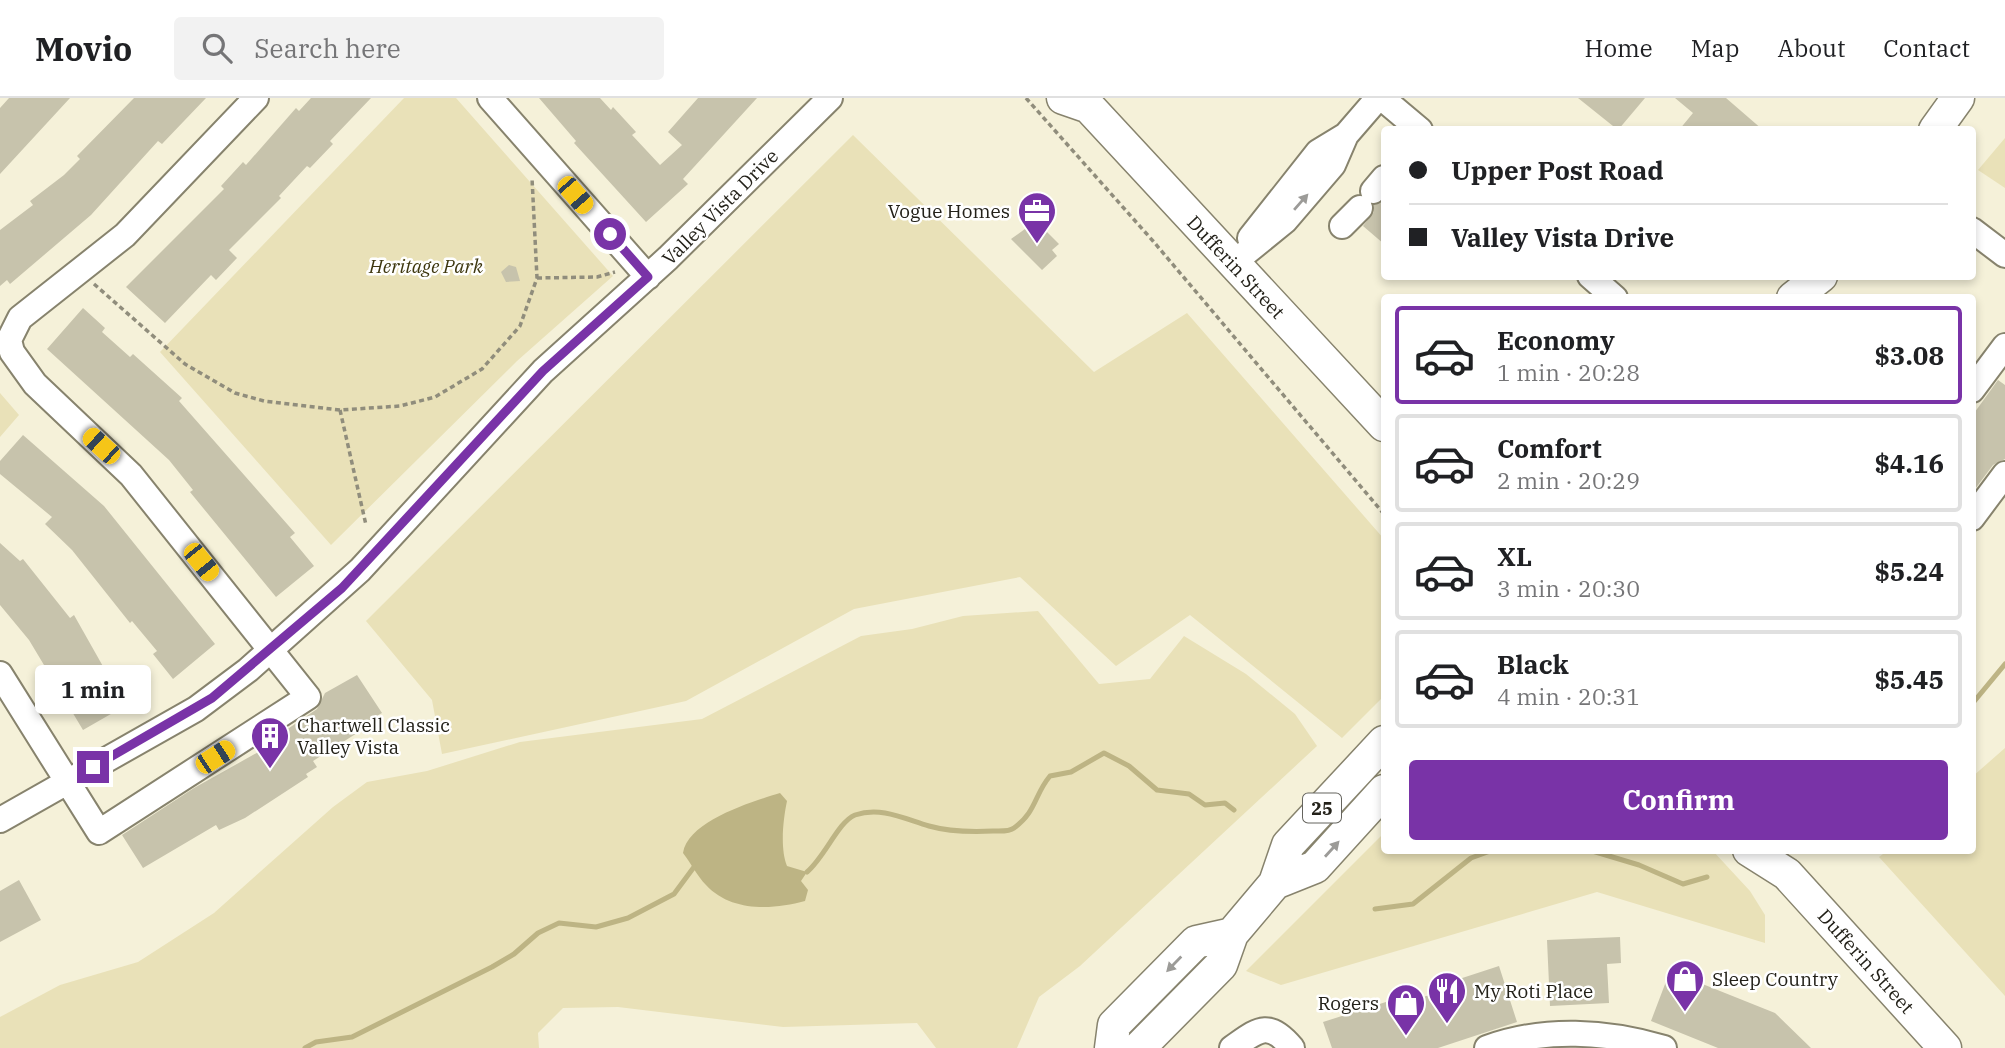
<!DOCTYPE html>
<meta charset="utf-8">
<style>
:root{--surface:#fff;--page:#f2f2f2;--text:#202124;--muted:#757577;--line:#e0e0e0;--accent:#7933a7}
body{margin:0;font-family:"IBM Plex Serif",serif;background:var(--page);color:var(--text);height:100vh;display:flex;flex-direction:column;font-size:26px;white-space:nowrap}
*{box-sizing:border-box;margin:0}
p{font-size:23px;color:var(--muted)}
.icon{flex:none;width:38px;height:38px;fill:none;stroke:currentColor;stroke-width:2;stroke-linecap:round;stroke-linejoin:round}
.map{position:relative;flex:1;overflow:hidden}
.sheet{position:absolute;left:1381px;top:196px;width:595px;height:560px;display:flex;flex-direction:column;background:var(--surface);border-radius:7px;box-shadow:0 4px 10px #0003}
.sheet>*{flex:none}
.hud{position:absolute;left:1381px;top:28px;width:595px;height:154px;border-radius:7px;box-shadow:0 4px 10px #0003;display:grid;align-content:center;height:154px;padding:0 28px;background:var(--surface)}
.end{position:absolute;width:32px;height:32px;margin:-16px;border:9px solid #7933a7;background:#fff;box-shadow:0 0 0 4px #fff}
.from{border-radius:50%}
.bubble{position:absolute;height:49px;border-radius:7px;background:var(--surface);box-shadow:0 4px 10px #0003;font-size:23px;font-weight:700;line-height:49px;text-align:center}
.car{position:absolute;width:21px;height:42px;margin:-21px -10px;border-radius:9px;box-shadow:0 0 5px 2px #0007;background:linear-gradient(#f5c518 24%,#345 0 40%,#f5c518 0 76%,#345 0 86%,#f5c518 0)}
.hud b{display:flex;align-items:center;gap:24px;height:66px;font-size:26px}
.hud b+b{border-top:2px solid var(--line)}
.hud i{width:18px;height:18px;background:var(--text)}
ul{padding:12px 0 0;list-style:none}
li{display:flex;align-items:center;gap:21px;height:98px;margin:0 14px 10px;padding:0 14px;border:4px solid var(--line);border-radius:7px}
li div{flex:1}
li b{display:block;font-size:26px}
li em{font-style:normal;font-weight:700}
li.current{border-color:var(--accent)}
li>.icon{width:63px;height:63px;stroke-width:1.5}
.button{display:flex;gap:14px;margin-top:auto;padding:14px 28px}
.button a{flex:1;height:80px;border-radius:7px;background:var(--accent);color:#fff;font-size:28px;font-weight:700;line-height:80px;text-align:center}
header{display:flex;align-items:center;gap:42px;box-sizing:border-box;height:98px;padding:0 35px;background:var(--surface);border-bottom:2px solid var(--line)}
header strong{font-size:33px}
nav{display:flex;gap:38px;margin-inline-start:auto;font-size:24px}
.search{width:490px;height:63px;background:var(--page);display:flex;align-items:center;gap:18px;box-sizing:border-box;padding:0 24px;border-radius:7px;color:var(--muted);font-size:26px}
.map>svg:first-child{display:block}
.green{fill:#e9e1b8}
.water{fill:#bdb484}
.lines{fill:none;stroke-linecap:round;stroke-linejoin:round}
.stream{stroke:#bdb484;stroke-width:5}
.building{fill:#c7c3ac}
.minor-casing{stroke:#87836d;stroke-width:28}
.major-casing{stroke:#87836d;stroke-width:35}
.path{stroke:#908d7c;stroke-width:3.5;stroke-dasharray:5 3.5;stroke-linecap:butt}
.minor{stroke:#fff;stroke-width:24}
.major{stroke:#fff;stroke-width:32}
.oneway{fill:#9c9b98}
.route{stroke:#7933a7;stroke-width:9}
.labels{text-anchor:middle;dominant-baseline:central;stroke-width:5;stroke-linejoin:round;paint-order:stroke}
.shield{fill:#fff;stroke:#65645e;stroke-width:2}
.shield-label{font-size:18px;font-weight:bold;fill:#232119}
.street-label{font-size:19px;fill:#232119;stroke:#fff}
.poi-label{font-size:19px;fill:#232119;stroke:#fff;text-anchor:start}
.park-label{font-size:19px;font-style:italic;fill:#3e370f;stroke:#fff}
</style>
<header>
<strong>Movio</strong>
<div class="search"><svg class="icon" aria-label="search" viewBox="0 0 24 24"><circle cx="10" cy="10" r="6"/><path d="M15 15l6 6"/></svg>Search here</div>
<nav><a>Home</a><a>Map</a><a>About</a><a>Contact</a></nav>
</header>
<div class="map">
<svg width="2005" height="950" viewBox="0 0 2005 950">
<rect width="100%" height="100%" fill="#f5f1d9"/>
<!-- green -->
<path class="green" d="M 404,0 L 456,0 L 613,178 L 517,263 L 331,447 L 160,254 Z
M 853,37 L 1094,274 L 1187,215 L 1384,441 L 1384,598 L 1342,640 L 1190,517 L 1116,568 L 1020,479 L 854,511 L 686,603 L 442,656 L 432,602 L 366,523 Z
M 2005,40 L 2005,90 L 1978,72 Z
M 0,295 L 19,317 L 0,339 Z
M 1038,513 L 1099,586 L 1150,581 L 1184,538 L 1246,576 L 1295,616 L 1317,648 L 1080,868 L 1039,899 L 1017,950 L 936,950 L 917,925 L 783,929 L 618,909 L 563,910 L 538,935 L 539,950 L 0,950 L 0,919 L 60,887 L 138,864 L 214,815 L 333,709 L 367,684 L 427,673 L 520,644 L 702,621 L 861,538 L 912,531 L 963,518 Z
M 2005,650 L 2005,898 L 1879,759 L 1887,753 L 1972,752 L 1972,679 Z
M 1384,735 L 1384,752 L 1713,753 L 1750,793 L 1765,817 L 1765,845 L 1597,794 L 1281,887 L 1246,873 Z"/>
<!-- water -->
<path class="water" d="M 780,695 L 787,703 C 783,722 780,751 787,768 L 807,774 L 801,783 L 808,792 L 805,803 C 772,812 731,814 706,787 C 697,778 691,765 683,755 C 688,723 751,704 780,695 Z"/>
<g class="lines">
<!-- stream -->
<path class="stream" d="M 1972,606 L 2005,566
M 1589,752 L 1639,767 L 1683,786 L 1707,779
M 807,774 C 825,759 838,724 855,717 C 881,708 905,721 929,728 C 950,734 972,734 993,733 C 1000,733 1009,734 1014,730 C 1037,713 1034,697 1050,678 L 1071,674 L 1104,655 L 1129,668 L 1157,692 L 1189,696 L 1205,707 L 1225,705 L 1234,712
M 1375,811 L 1413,806 L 1471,760 L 1493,752
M 305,950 L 316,944 L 352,939 L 492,869 L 514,856 L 538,835 L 559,825 L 596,829 L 628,820 L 674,796 L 694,769"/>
</g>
<!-- building -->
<path class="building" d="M 9,0 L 70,0 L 0,76 L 0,10 Z
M 134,0 L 206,0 L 162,46 L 158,43 L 91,117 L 10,186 L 7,182 L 0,188 L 0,132 L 33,107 L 30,103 L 64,77 L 80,61 L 77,58 Z
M 311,0 L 371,0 L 330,43 L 333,46 L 310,70 L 307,68 L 279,98 L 281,100 L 229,152 L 237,160 L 216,182 L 211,177 L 165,225 L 126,189 L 224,91 L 221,88 L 243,64 L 246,67 L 296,10 L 299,13 Z
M 539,0 L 600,0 L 611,12 L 613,9 L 636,34 L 632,37 L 660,67 L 682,47 L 668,34 L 698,0 L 757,0 L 683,81 L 688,86 L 646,124 L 574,45 L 576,43 Z
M 1578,0 L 1645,0 L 1618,32 Z
M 1675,0 L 1726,0 L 1763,32 L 1679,32 L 1693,15 Z
M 1384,104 L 1384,146 L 1363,128 L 1374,114 L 1374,107 Z
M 1036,123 L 1059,146 L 1052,152 L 1057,158 L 1042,172 L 1011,141 Z
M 509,167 L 516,169 L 520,183 L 506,184 L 501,174 Z
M 83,210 L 105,230 L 102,234 L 130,259 L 133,256 L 182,300 L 179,303 L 295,435 L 290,439 L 314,468 L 276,499 L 190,394 L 193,392 L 169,362 L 47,251 Z
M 1998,282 L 2005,287 L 2005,361 L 1993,367 L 1972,395 L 1972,318 Z
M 23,337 L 104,408 L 215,546 L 173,581 L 153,556 L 157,553 L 132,523 L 130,525 L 72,452 L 45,426 L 52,419 L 0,376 L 0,363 Z
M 0,445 L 20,463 L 23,461 L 70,520 L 74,517 L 109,579 L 113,576 L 130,605 L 83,632 L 29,542 L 0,507 Z
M 357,577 L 382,615 L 363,626 L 365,630 L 313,663 L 317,669 L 306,676 L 308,679 L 245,720 L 219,732 L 216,727 L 143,770 L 122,737 L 194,690 L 269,648 L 267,645 L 317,611 L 325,595 Z
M 19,782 L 41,822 L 0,844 L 0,793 Z
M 1620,839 L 1621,865 L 1607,866 L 1609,905 L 1550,908 L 1547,842 Z
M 1499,868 L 1517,924 L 1438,950 L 1332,950 L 1323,924 L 1389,903 L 1391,909 L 1452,890 L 1450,884 Z
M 1670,873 L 1775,915 L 1811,950 L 1718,950 L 1651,923 Z"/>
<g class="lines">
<defs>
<path id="minor" d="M 490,0 L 648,179
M 1382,0 L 1420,32
M 1373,93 L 1384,80
M 1342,128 L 1360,110
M 1972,132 L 2005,157
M 1250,140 L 1318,54 L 1346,37
M 1232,166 L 1285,123 L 1333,67 L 1346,37 L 1378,0
M 1590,178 L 1615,200
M 1972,292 L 2005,248
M 1972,420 L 2005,376
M 0,576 L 99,734 L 308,599 L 131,377 L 35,286 L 12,254 L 9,242 L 20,220 L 125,137 L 256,0
M 0,722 L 196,611 L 248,572 L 360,472 L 543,273 L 668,160 L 830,0
M 1232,950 C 1258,932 1268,921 1292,950
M 1487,950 C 1544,929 1607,933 1664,950"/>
<path id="major" d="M 1063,0 L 1089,9 L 1384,327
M 1935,32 L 1958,0
M 1793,200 L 1821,178
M 1749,752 L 1787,776 L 1945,950
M 1275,785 L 1315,769 L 1384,693
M 1111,950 L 1114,927 L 1196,844 L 1232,836
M 1139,950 L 1221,867 L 1232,836 L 1275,785 L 1288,747 L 1384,644"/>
</defs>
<!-- minor casing -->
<use href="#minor" class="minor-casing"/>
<!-- major casing -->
<use href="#major" class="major-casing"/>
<!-- path -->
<path class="path" d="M 1026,0 L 1153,143 L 1384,416
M 537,180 L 597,179 L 615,174
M 94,186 L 185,266 L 235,295 L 264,303 L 340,312 L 400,308 L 435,299 L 482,271 L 520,228 L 537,180 L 532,80
M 340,312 L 366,427"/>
<!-- minor -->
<use href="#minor" class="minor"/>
<!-- major -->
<use href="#major" class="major"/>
</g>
<!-- one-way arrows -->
<defs><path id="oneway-solid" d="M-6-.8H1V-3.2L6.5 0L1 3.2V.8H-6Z" transform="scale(1.75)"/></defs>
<g class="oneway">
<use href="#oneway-solid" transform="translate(1301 104) rotate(-49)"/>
<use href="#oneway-solid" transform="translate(1332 751) rotate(-48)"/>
<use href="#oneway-solid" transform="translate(1174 866) rotate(134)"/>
</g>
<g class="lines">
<!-- route -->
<path class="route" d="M 93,669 L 212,600 L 342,490 L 543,273 L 648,179 L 610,136"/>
</g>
<!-- icons -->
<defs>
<symbol id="office-pin" viewBox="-11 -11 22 30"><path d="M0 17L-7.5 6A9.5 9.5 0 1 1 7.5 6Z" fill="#7933a7" stroke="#fff"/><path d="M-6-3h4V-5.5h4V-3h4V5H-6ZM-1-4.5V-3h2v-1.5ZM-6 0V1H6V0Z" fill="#fff"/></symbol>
<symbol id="building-pin" viewBox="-11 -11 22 30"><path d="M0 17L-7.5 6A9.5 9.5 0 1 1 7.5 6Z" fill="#7933a7" stroke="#fff"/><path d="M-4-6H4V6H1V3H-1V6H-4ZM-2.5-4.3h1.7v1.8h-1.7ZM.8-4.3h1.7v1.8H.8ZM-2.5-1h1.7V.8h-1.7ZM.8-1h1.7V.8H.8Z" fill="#fff"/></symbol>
<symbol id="shop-pin" viewBox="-11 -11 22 30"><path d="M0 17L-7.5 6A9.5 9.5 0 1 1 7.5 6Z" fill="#7933a7" stroke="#fff"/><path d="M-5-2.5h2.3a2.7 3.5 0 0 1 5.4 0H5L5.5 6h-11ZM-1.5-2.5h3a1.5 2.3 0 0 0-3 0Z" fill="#fff"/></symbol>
<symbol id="restaurant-pin" viewBox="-11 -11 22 30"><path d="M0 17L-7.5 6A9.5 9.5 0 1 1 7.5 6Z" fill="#7933a7" stroke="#fff"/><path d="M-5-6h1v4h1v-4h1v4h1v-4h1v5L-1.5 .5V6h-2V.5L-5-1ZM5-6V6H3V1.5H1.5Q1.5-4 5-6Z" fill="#fff"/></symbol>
</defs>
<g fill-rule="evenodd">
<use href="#office-pin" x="1015" y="91" width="44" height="60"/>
<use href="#building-pin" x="248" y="616" width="44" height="60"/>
<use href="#shop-pin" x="1663" y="859" width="44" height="60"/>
<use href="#restaurant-pin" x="1425" y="871" width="44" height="60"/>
<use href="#shop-pin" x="1384" y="883" width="44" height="60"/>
</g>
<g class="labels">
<!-- shield labels -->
<rect class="shield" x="1303" y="695.5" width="38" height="29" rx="5"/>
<g class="shield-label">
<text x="1322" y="710">25</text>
</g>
<!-- street labels -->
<g class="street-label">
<text transform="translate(720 109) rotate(-45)">Valley Vista Drive</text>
<text transform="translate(1236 169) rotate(47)">Dufferin Street</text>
<text transform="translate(1866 863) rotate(48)">Dufferin Street</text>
</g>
<!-- poi labels -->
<g class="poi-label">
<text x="1010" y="113" text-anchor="end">Vogue Homes</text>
<text x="297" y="627">Chartwell Classic<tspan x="297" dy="22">Valley Vista</tspan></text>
<text x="1712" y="881">Sleep Country</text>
<text x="1474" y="893">My Roti Place</text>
<text x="1379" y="905" text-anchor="end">Rogers</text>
</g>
<!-- park labels -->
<g class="park-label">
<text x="426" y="168">Heritage Park</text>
</g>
</g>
</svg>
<i class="end from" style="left:610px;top:136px"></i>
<i class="end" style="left:93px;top:669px"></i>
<div class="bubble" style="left:35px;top:567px;width:116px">1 min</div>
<i class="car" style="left:575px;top:97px;rotate:139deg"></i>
<i class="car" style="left:101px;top:348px;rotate:312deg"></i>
<i class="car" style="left:201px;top:464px;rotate:141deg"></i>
<i class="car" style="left:215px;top:659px;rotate:57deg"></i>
<div class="hud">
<b><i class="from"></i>Upper Post Road</b>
<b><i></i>Valley Vista Drive</b>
</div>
<section class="sheet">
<ul>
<li class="current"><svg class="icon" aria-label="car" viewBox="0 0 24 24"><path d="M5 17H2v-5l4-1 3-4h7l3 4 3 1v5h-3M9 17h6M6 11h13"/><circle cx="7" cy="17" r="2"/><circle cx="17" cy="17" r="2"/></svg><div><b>Economy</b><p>1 min · 20:28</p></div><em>$3.08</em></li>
<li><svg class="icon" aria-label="car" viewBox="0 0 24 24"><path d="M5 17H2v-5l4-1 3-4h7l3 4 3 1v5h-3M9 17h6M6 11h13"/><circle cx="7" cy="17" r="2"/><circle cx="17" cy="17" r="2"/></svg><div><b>Comfort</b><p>2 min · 20:29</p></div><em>$4.16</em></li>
<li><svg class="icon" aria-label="car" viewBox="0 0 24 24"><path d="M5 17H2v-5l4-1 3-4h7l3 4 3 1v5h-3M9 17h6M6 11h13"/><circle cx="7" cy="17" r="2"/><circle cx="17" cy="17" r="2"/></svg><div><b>XL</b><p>3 min · 20:30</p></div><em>$5.24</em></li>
<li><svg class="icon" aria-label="car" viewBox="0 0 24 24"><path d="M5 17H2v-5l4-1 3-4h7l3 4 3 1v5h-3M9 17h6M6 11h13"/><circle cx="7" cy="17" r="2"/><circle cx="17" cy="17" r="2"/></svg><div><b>Black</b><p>4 min · 20:31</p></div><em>$5.45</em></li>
</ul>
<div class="button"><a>Confirm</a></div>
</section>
</div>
